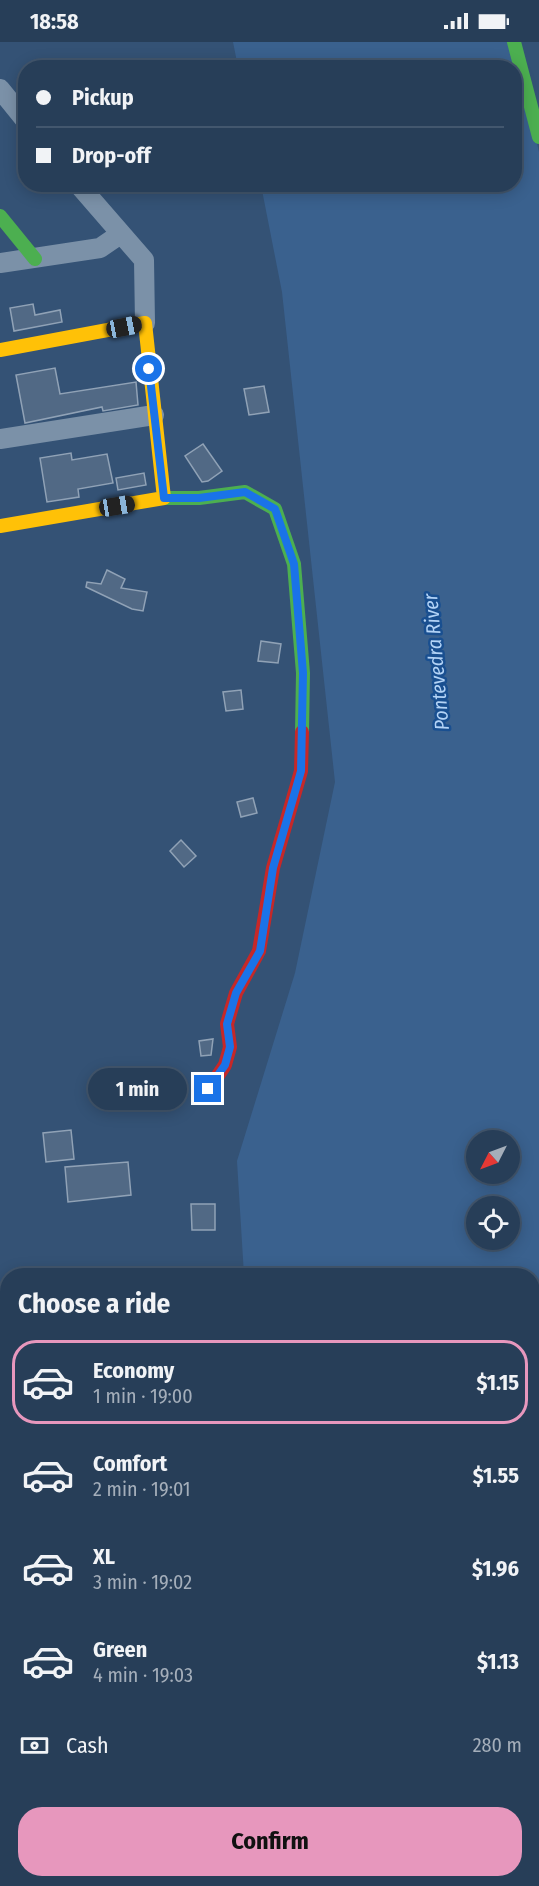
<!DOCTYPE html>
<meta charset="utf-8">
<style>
:root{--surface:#273e58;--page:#2f455e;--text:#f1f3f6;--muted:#a4aeba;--line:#43576e;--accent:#e797bd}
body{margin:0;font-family:"Fira Sans Condensed",sans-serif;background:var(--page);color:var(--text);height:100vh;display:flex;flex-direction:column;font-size:22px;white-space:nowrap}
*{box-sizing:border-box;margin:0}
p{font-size:20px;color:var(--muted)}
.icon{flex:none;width:33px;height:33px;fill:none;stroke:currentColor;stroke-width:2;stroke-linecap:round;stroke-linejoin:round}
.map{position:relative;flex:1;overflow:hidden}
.details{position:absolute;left:0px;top:1226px;width:540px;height:620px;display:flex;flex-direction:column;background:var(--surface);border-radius:24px 24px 0 0;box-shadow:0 3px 15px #0003,0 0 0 2px var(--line)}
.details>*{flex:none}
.hud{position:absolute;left:18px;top:18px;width:504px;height:132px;border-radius:24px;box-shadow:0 3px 15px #0003,0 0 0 2px var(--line);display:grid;align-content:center;height:132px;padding:0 18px;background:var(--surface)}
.needle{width:39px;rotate:228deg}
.buttons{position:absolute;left:466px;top:1088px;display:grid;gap:12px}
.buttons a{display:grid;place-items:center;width:54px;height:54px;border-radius:50%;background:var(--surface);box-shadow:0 3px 15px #0003,0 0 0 2px var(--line);font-size:30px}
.end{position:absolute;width:27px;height:27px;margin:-14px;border:8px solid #1a73e8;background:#fff;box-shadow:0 0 0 3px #fff}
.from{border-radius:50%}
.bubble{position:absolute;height:42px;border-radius:21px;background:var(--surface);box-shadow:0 3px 15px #0003,0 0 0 2px var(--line);font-size:20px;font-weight:700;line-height:42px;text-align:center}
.car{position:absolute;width:18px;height:36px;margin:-18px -9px;border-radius:8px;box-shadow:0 0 4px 2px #0007;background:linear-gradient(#222 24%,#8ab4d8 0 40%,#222 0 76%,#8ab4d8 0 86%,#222 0)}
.hud b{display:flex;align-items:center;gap:21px;height:57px;font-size:22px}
.hud b+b{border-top:2px solid var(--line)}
.hud i{width:15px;height:15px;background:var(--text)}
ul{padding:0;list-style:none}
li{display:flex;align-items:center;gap:18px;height:84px;margin:0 12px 9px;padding:0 6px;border:3px solid transparent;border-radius:24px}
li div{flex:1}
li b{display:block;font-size:22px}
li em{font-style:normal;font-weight:700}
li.active{border-color:var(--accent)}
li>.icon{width:54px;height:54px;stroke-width:1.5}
h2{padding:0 18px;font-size:27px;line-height:72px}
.pay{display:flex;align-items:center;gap:15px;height:66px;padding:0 18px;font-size:22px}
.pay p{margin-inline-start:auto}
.button{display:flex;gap:12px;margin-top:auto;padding:12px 18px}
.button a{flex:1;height:69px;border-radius:24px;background:var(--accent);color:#111;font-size:24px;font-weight:700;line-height:69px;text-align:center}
.status{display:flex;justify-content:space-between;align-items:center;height:42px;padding:0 30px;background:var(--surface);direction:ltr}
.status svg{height:16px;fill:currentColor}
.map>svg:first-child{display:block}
.water{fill:#3a618e;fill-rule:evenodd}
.building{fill:#516985;stroke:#90a2b6;stroke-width:1.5}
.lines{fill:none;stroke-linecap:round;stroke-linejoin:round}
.street{stroke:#7b91a8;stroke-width:20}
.fast{stroke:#4caf50;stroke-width:14}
.slow{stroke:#ffc107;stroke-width:14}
.jam{stroke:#c62828;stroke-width:14}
.route{stroke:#1a73e8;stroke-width:8}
.labels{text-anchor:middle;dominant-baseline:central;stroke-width:5;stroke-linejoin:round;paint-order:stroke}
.water-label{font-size:20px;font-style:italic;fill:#b3d3f6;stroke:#194f90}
</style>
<div class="status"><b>18:58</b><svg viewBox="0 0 49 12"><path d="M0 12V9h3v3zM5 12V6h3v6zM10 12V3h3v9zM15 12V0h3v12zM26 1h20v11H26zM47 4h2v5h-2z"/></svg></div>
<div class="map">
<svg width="539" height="1844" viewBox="0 0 539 1844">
<rect width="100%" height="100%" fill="#345275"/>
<!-- water -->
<path class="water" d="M 233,0 L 513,0 L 539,110 L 539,1567 L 533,1635 L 532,1233 L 244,1233 L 237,1119 L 295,931 L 335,740 L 282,250 L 261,143 L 514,142 L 514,26 L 238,25 ZM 477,1098 L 510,1098 L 510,1131 L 477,1131 ZM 477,1164 L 510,1164 L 510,1197 L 477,1197 Z
M 208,1838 L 505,1838 L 504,1844 L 207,1844 Z"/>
<!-- building -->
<path class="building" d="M 33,262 L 35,273 L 60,268 L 62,280 L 14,289 L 10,266 Z
M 55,326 L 60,352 L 136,340 L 138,363 L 103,369 L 102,365 L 25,381 L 16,333 Z
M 264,344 L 269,370 L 249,373 L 244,347 Z
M 203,402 L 222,429 L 208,439 L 202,440 L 185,414 Z
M 71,411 L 72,418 L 107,412 L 113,441 L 78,447 L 79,455 L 47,460 L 40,416 Z
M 144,431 L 146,443 L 118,448 L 116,436 Z
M 107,528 L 125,537 L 121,546 L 147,550 L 143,569 L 132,567 L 86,545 L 87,540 L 101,542 Z
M 261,599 L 281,602 L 278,621 L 258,619 Z
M 241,648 L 243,667 L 226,669 L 223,650 Z
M 253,756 L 257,771 L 241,775 L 237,760 Z
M 181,798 L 196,814 L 184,825 L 170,809 Z
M 213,997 L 211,1013 L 201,1014 L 199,999 Z
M 169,1037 L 172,1065 L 151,1068 L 148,1039 Z
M 71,1088 L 74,1117 L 46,1120 L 43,1091 Z
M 128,1120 L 131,1153 L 68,1160 L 65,1125 Z
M 191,1162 L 215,1162 L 215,1188 L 192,1188 Z"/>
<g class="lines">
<!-- street -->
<path class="street" d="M 0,47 L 26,79
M 78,142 L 144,218 L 145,281
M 0,221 L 100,206 L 119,193
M 0,397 L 154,373
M 517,1844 L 518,1838"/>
<!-- fast -->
<path class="fast" d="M 514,0 L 539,95
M 0,174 L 35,217
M 164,456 L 199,456 L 245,450 L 275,467 L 294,522 L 303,631 L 302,690
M 532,1739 L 539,1691"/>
<!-- slow -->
<path class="slow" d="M 0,308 L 145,281 L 164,456 L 0,484"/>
<!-- jam -->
<path class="jam" d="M 209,1047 L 225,1023 L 230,1005 L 227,982 L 236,951 L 259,909 L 273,826 L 301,729 L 302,690"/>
</g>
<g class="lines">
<!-- route -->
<path class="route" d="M 149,327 L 164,456 L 199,456 L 245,450 L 275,467 L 294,522 L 303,631 L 301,729 L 273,826 L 260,909 L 236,951 L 227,982 L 230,1005 L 225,1023 L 208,1047"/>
</g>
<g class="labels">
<!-- water labels -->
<g class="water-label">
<text transform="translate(436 620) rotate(-95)">Pontevedra River</text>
</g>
</g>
</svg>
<div class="buttons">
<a><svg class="needle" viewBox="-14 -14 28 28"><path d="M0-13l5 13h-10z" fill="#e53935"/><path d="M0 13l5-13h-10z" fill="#a4aeba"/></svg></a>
<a><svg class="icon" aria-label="locate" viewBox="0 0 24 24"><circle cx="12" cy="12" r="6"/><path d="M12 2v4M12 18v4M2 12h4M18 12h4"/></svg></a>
</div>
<i class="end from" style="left:149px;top:327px"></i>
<i class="end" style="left:208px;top:1047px"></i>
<div class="bubble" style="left:88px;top:1026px;width:99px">1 min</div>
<i class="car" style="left:124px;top:285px;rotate:79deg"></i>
<i class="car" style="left:117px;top:464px;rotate:81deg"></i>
<div class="hud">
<b><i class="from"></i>Pickup</b>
<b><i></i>Drop-off</b>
</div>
<section class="details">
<h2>Choose a ride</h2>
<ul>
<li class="active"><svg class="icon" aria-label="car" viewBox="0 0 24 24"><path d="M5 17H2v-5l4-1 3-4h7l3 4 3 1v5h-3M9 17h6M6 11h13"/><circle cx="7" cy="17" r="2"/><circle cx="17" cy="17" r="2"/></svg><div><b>Economy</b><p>1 min · 19:00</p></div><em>$1.15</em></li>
<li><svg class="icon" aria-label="car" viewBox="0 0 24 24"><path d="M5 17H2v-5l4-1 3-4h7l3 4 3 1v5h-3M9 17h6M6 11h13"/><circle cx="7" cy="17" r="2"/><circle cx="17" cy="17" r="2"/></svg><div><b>Comfort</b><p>2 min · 19:01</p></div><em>$1.55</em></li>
<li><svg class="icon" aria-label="car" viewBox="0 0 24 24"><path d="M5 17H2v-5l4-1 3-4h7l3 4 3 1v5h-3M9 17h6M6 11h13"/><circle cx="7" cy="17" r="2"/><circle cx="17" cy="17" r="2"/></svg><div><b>XL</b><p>3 min · 19:02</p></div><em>$1.96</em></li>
<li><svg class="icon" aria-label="car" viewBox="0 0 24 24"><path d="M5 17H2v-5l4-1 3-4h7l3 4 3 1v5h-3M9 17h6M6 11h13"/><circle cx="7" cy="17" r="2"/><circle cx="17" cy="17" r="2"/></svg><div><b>Green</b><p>4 min · 19:03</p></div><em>$1.13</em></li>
</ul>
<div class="pay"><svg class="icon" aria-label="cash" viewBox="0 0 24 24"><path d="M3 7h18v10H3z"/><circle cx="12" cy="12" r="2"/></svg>Cash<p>280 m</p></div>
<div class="button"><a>Confirm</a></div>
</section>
</div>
